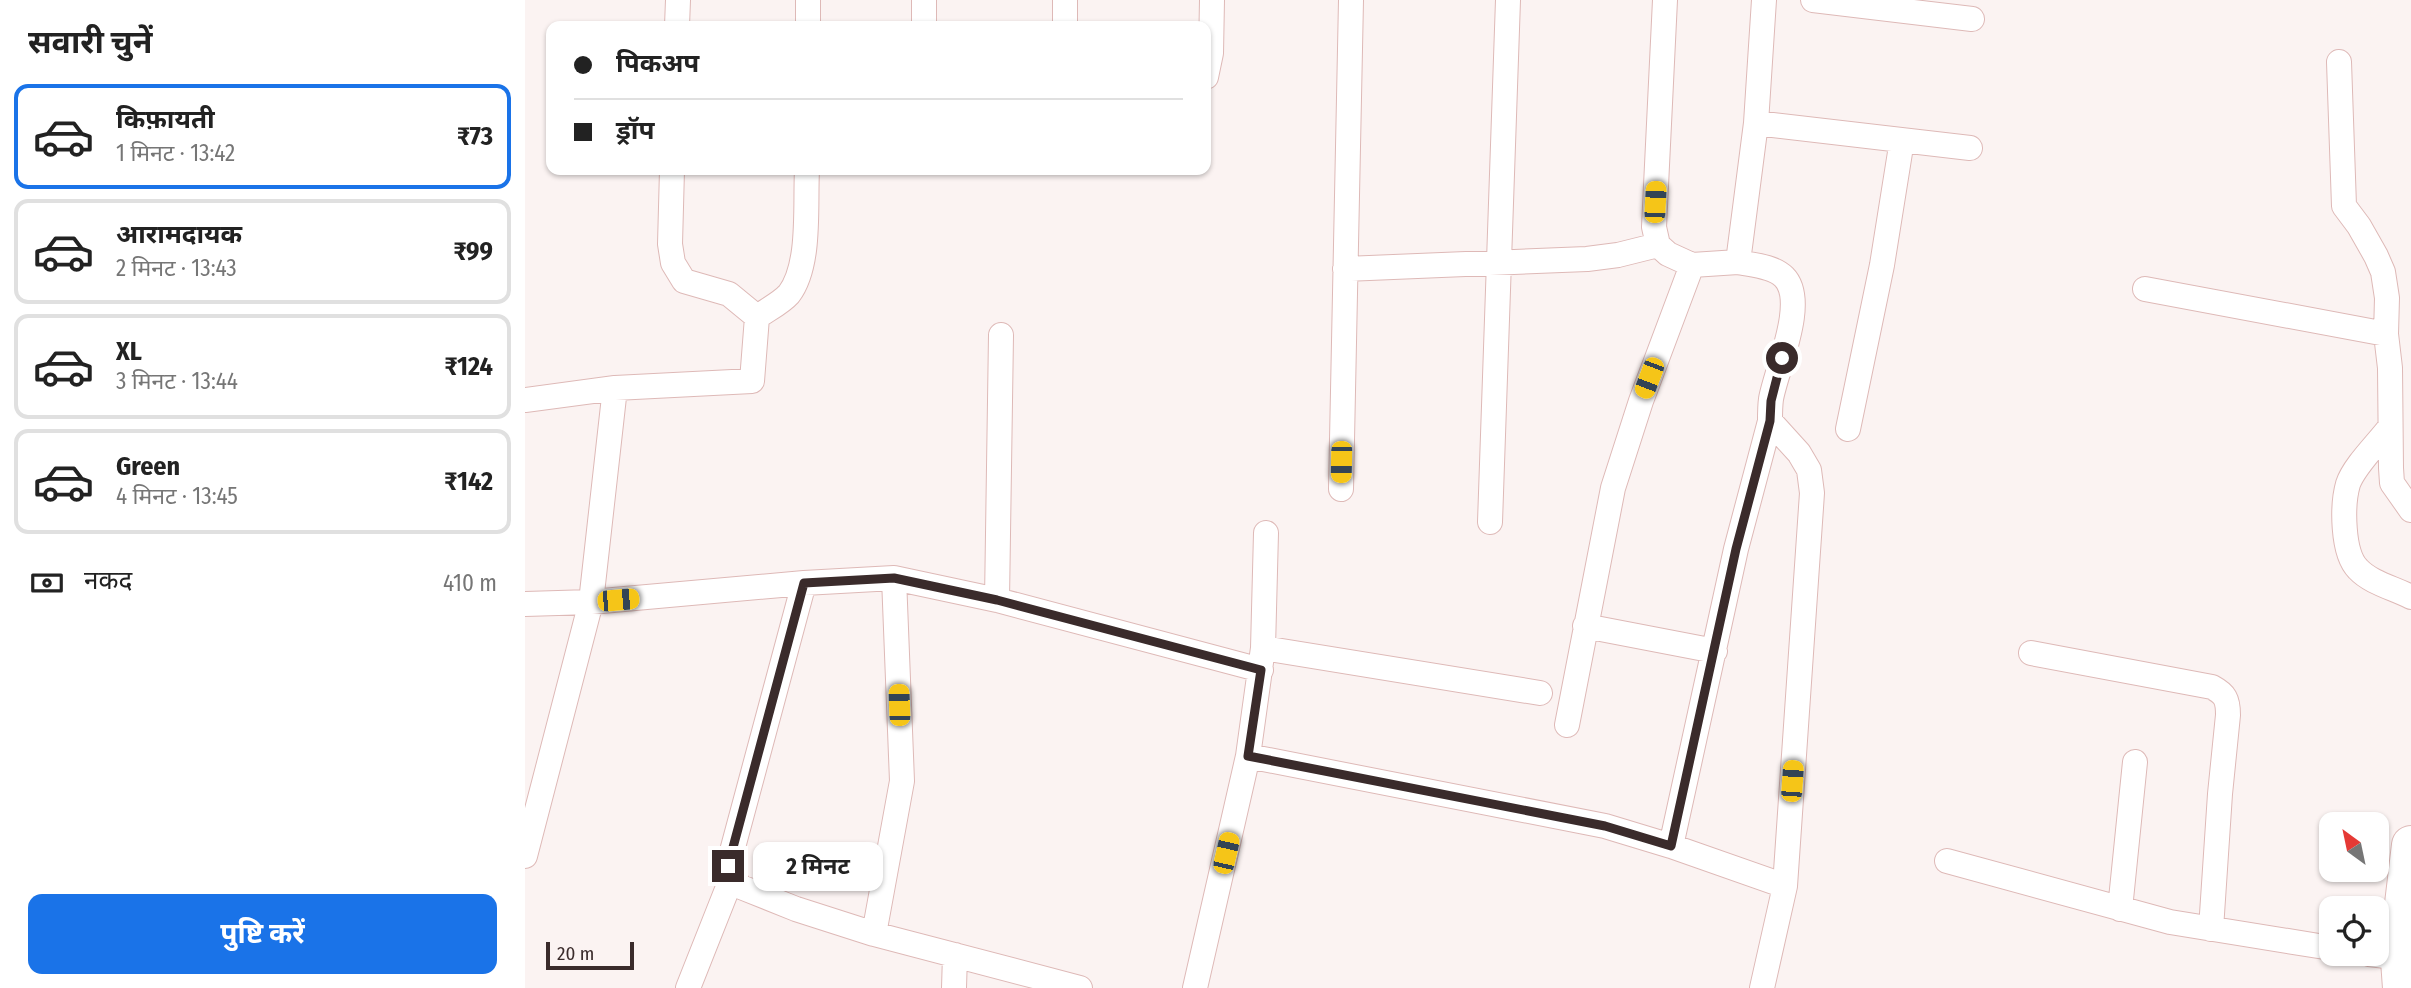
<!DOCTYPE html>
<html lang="hi">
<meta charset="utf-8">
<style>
:root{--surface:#fff;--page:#f6f6f6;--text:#222;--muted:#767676;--line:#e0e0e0;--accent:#1a73e8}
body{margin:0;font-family:"Fira Sans Condensed","Noto Sans Devanagari",sans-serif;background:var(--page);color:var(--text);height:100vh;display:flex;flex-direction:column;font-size:26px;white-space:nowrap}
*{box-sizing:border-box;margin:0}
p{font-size:23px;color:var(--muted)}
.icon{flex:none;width:38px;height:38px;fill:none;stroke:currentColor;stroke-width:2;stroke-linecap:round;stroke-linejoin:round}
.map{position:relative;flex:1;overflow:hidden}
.side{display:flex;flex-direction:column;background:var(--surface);width:525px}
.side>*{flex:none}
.guide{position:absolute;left:21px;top:21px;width:665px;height:154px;border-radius:14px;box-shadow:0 2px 5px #0004;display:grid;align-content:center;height:154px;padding:0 28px;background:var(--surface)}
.needle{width:46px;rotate:327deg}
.buttons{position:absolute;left:1794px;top:812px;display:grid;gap:14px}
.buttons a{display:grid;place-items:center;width:70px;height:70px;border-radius:14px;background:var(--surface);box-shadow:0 2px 5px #0004;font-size:35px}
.scale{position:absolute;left:21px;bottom:18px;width:88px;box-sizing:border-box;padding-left:7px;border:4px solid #3a2b2b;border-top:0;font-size:19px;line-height:24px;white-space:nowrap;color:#3a2b2b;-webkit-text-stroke:5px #fbf3f2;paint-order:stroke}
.end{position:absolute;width:32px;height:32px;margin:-16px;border:9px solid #3a2b2b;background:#fff;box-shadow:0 0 0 4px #fff}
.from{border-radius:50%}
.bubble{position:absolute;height:49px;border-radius:14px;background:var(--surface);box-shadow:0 2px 5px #0004;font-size:23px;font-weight:700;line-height:49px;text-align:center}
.car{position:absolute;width:21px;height:42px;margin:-21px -10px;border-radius:9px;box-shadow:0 0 5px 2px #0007;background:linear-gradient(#f5c518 24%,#345 0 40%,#f5c518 0 76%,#345 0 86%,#f5c518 0)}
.guide b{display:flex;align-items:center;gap:24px;height:66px;font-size:26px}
.guide b+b{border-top:2px solid var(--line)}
.guide i{width:18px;height:18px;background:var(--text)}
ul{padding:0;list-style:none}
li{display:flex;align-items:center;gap:21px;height:105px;margin:0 14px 10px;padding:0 14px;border:4px solid var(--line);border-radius:14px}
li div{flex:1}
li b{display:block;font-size:26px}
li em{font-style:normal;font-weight:700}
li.current{border-color:var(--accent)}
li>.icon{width:63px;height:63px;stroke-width:1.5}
h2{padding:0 28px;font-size:32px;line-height:84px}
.pay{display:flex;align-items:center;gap:18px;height:77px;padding:0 28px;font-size:26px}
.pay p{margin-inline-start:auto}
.primary-button{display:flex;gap:14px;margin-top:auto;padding:14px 28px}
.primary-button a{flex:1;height:80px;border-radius:14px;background:var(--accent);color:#fff;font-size:28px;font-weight:700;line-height:80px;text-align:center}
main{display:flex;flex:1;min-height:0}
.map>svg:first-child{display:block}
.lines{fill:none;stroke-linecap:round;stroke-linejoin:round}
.minor-casing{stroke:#deb9b7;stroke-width:26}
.primary-casing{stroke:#deb9b7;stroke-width:40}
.minor{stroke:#fff;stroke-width:24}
.primary{stroke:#fff;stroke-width:38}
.route{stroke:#3a2b2b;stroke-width:9}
</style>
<main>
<section class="side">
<h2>सवारी चुनें</h2>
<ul>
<li class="current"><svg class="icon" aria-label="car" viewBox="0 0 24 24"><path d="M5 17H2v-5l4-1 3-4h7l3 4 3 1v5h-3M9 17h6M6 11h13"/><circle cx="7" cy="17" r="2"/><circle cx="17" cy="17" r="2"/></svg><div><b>किफ़ायती</b><p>1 मिनट · 13:42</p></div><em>₹73</em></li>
<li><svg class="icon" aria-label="car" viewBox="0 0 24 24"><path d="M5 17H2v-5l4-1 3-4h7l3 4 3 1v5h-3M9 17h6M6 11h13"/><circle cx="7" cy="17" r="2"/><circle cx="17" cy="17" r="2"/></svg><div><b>आरामदायक</b><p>2 मिनट · 13:43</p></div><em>₹99</em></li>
<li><svg class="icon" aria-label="car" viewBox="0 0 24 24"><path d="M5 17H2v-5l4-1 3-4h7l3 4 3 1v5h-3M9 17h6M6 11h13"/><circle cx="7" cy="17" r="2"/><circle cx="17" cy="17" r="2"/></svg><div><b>XL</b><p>3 मिनट · 13:44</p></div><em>₹124</em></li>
<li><svg class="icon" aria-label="car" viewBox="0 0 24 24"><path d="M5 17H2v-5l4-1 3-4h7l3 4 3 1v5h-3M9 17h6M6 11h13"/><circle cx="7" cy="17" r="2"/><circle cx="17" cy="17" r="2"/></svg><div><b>Green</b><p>4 मिनट · 13:45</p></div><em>₹142</em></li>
</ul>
<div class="pay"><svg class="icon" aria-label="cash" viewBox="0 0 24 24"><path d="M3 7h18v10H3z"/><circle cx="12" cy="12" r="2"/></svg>नकद<p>410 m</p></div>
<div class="primary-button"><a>पुष्टि करें</a></div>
</section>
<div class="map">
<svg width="1886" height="988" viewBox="0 0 1886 988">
<rect width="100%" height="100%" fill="#fbf3f2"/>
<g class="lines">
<defs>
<path id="minor" d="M 283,0 L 283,26
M 1140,0 L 1129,227 L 1133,245 L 1143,254 L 1167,265 L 1213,262
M 1288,0 L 1447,19
M 152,26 L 153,0
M 399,26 L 399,0
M 540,26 L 540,0
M 1814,62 L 1819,206 L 1834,226 L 1851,256 L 1858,272 L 1862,298 L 1861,334 L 1865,368 L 1866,468 L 1867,483 L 1886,510
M 681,77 L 686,53 L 687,0
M 1231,123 L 1445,148
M 147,170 L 145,244 L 148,263 L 159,281 L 204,294 L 232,317
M 820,269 L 1062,259 L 1093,255 L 1133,245
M 1620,289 L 1861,334
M 0,400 L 90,388 L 227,381 L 232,317 C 242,310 256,303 264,294 C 286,265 280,206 282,170
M 1865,427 C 1853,443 1829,466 1823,484 C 1817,505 1817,553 1833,569 C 1846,583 1869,588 1886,597
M 1323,429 L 1357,265 L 1377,140
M 816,489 L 826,0
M 965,522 L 983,0
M 279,583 L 203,866 L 207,877 L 216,887 L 271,909 L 349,934 L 555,988
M 472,600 L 476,335
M 0,604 L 66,602 L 279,583 L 369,578 L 472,600 L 736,670
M 1060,626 L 1190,651
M 738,648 L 1015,693
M 1506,653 L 1687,687 C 1700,694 1703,699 1703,715 L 1695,794 L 1686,929
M 1042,725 L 1088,488 L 1116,401 L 1167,265
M 723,756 L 1080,826 L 1146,846 L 1260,886
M 1146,846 L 1211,549 L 1245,421
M 0,856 L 66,602 L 90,388
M 1422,861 L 1645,922 L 1806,948
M 1595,909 L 1610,762
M 349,934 L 377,781 L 369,578
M 1844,954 L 1886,959
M 163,988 L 207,877
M 429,988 L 430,955
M 670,988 L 723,756 L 738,648 L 741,533
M 1237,988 L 1260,886 L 1287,493 L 1284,470 L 1274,453 L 1245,421 C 1245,414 1245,406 1246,399 C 1251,370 1283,301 1259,277 C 1248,266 1227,265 1213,262 L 1231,123 L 1239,0"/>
<path id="primary" d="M 1877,988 L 1874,946 L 1886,845"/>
</defs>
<!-- minor casing -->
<use href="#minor" class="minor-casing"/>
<!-- primary casing -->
<use href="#primary" class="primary-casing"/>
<!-- minor -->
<use href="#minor" class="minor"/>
<!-- primary -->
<use href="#primary" class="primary"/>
</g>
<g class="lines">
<!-- route -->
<path class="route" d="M 203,866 L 279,583 L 369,578 L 472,600 L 736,670 L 723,756 L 1080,826 L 1146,846 L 1211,549 L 1245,421 L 1246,401 L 1257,358"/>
</g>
</svg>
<div class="buttons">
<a><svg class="needle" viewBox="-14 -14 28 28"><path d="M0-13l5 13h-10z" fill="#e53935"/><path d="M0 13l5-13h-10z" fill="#767676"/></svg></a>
<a><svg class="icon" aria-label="locate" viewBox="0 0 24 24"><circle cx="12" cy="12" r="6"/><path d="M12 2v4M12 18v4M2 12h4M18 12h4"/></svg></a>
</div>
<div class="scale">20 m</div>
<i class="end from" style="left:1257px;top:358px"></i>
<i class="end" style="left:203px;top:866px"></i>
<div class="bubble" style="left:228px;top:842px;width:130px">2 मिनट</div>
<i class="car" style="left:1130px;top:202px;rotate:3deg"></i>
<i class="car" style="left:1124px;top:378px;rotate:201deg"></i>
<i class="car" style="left:816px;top:462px;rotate:181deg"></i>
<i class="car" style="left:93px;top:600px;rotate:85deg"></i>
<i class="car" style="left:374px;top:705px;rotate:358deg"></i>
<i class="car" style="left:1267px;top:781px;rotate:4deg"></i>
<i class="car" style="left:701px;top:853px;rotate:13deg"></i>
<div class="guide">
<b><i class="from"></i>पिकअप</b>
<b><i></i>ड्रॉप</b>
</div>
</div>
</main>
